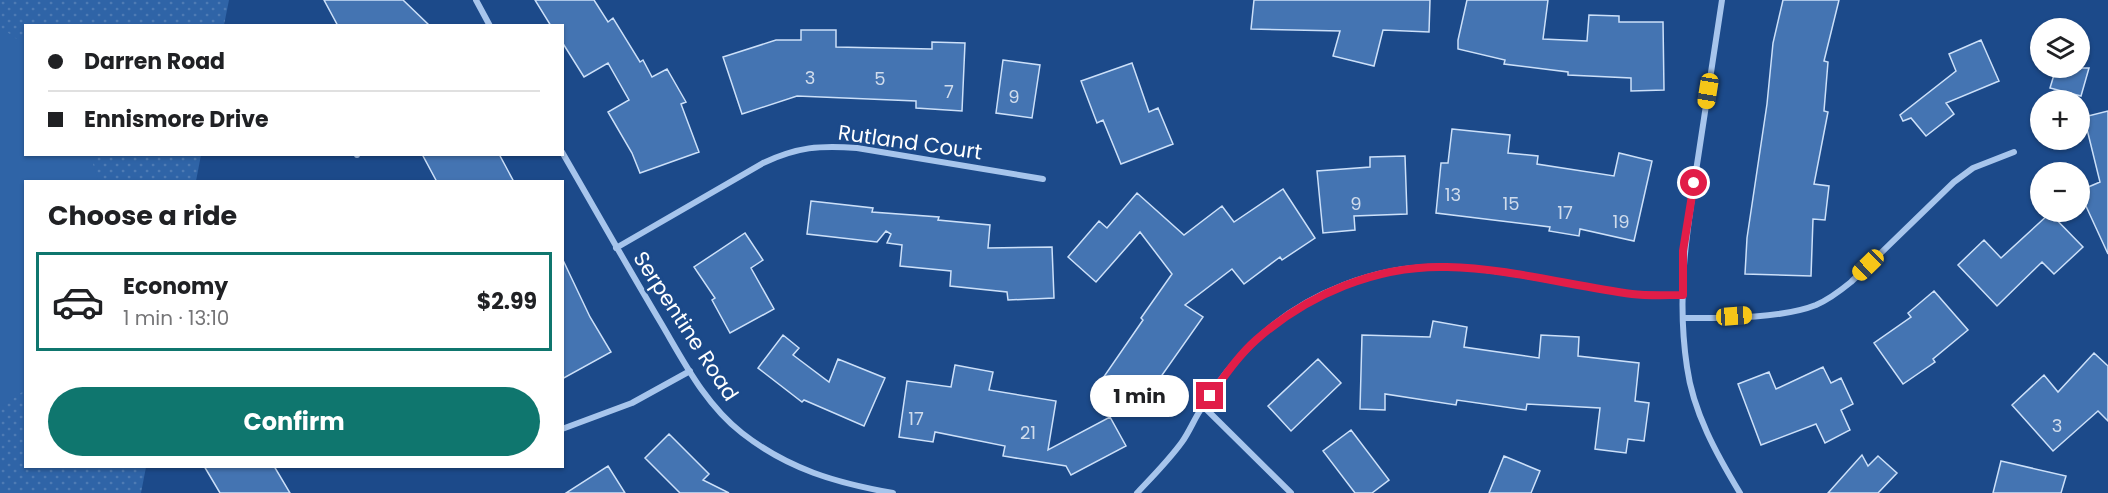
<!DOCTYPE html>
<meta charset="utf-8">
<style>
:root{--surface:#fff;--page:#f6f6f6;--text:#202124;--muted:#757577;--line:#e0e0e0;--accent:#0f766e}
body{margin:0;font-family:Poppins,sans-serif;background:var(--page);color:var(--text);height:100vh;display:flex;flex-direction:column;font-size:22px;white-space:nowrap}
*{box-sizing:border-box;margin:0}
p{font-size:20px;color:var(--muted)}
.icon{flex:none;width:33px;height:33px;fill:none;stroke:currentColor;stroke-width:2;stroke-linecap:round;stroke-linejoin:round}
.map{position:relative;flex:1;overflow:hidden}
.sheet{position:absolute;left:24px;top:180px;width:540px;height:288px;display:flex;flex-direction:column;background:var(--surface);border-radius:0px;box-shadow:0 2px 4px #0004}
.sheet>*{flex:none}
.hud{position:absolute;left:24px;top:24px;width:540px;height:132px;border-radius:0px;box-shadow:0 2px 4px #0004;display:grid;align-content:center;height:132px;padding:0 24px;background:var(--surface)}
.tools{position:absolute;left:2030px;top:18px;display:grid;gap:12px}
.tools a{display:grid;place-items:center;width:60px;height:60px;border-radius:50%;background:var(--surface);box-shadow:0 2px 4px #0004;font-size:30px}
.end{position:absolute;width:27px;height:27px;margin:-14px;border:8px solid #e11d48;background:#fff;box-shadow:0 0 0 3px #fff}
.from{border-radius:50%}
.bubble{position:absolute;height:42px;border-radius:21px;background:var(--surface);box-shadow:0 2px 4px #0004;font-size:20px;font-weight:700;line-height:42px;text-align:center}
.car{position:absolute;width:18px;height:36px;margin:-18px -9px;border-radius:8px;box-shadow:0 0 4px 2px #0007;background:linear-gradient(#f5c518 24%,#345 0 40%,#f5c518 0 76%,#345 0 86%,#f5c518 0)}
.hud b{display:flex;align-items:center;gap:21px;height:57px;font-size:22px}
.hud b+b{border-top:2px solid var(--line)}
.hud i{width:15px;height:15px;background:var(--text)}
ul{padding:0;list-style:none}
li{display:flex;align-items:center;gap:18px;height:99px;margin:0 12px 9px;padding:0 12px;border:3px solid transparent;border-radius:0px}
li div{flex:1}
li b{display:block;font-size:22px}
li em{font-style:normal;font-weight:700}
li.current{border-color:var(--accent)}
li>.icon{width:54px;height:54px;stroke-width:1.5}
h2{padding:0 24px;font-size:27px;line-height:72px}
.cta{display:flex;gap:12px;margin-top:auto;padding:12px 24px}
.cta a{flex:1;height:69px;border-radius:36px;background:var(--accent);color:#fff;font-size:24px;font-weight:700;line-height:69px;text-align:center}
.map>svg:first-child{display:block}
.green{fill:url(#green-dots)}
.pitch{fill:#2f64a7}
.building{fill:#4474b2;stroke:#cce0f9;stroke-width:1.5}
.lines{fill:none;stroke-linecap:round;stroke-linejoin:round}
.street{stroke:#a7c5ec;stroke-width:6}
.route{stroke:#e11d48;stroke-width:8}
.labels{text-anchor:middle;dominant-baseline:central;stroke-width:5;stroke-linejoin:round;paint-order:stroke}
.number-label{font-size:18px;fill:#d0dcec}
.street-label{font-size:21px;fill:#fff;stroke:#1c4a8a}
</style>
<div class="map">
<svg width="2108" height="493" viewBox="0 0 2108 493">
<defs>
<pattern id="green-dots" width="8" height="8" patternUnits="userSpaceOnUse" patternTransform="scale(1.5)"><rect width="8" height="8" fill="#2f64a7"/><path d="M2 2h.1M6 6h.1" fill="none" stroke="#4e7bb4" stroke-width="1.8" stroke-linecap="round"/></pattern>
</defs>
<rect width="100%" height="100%" fill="#1c4a8a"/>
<!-- green -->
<path class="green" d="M 0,0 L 229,0 L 224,25 L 26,26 L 26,154 L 201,155 L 196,181 L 26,182 L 26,466 L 146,467 L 141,493 L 0,493 Z"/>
<!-- pitch -->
<path class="pitch" d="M 0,27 L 25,45 L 26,154 L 90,155 L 98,179 L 98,182 L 26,182 L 25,390 L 0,408 Z"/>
<!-- building -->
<path class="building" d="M 324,0 L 403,0 L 430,26 L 338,26 Z
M 535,0 L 594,0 L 608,22 L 613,18 L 640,62 L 643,60 L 652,77 L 667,69 L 686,102 L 681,104 L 699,152 L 640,173 L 632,153 L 608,112 L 629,100 L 608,63 L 584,77 L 562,42 L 562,26 L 551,26 Z
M 1254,0 L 1430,0 L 1429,32 L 1383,30 L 1374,66 L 1333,56 L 1340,31 L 1251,29 Z
M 1467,0 L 1548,0 L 1543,39 L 1587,41 L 1589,15 L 1619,16 L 1619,22 L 1663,22 L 1664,90 L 1631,91 L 1631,78 L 1568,75 L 1568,72 L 1504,64 L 1505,60 L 1458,49 L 1458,40 Z
M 1783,0 L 1839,0 L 1824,61 L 1828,62 L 1824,111 L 1828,112 L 1814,184 L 1829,186 L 1825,220 L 1813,219 L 1811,276 L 1745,274 L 1747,238 L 1767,104 L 1773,43 Z
M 801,30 L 836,30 L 836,47 L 932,49 L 932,42 L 965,43 L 962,111 L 916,108 L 916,101 L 797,96 L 742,114 L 723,57 L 776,40 L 801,40 Z
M 1981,40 L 1999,81 L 1946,103 L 1954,114 L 1926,136 L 1911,118 L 1903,121 L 1900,115 L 1956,71 L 1949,54 Z
M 1003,60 L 1040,65 L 1032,118 L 996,113 Z
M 1132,63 L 1149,112 L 1158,108 L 1173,144 L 1121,164 L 1103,120 L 1097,123 L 1081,81 Z
M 2056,68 L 2089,68 L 2081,96 L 2050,88 Z
M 2108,111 L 2108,254 L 2079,191 L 2100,182 L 2084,117 Z
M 1452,129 L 1510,135 L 1508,153 L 1538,156 L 1537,164 L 1614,176 L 1619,153 L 1652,161 L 1634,241 L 1580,229 L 1579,236 L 1549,231 L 1550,227 L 1436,213 L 1441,163 L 1448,163 Z
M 422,154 L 499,154 L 514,182 L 437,182 Z
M 1405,156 L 1407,214 L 1354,216 L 1355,230 L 1323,233 L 1317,171 L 1370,167 L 1370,157 Z
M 1283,189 L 1315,238 L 1282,260 L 1280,257 L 1244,284 L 1232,269 L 1185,305 L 1203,317 L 1141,405 L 1103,378 L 1143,320 L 1141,318 L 1172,274 L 1140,232 L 1096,282 L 1068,257 L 1099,221 L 1107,228 L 1137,193 L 1184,235 L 1222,206 L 1234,222 Z
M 811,201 L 873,208 L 872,212 L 939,217 L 938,220 L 990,225 L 988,248 L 1052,247 L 1054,298 L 1008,300 L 1007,292 L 950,286 L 951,271 L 900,266 L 902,245 L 887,243 L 891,234 L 886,231 L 877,242 L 807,234 Z
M 2050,213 L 2083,247 L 2054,274 L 2042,262 L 1997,306 L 1958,265 L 1984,240 L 2001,258 Z
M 745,233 L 763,260 L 751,268 L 774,309 L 730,333 L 712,300 L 715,298 L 694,267 Z
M 562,258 L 590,317 L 611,352 L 562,379 Z
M 1934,291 L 1968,330 L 1933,359 L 1935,362 L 1903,384 L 1874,343 L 1911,317 L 1908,313 Z
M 1433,321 L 1467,327 L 1464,347 L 1539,358 L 1541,335 L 1579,337 L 1578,356 L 1639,363 L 1635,401 L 1649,403 L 1644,441 L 1628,439 L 1626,453 L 1595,449 L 1600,408 L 1527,404 L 1526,410 L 1457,400 L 1456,405 L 1385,394 L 1385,410 L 1360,409 L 1362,335 L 1430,337 Z
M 783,335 L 799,348 L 793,355 L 829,382 L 838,359 L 885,378 L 864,426 L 804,400 L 802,402 L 758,368 Z
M 2094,353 L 2108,366 L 2108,421 L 2098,411 L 2053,451 L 2012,405 L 2044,375 L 2058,392 Z
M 1318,359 L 1341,383 L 1291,431 L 1268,406 Z
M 955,365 L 993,372 L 989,390 L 1056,401 L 1048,450 L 1110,417 L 1126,446 L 1071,475 L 1066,466 L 1003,456 L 1005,446 L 935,432 L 933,442 L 899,437 L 907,381 L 951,387 Z
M 1823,367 L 1831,383 L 1841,378 L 1853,404 L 1841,410 L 1850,430 L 1825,443 L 1816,424 L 1761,445 L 1738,384 L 1769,372 L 1776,389 Z
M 1351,430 L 1389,480 L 1372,493 L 1355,493 L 1323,451 Z
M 669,434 L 709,474 L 703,480 L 729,493 L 680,493 L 645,458 Z
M 1862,455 L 1868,466 L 1878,456 L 1897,473 L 1878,493 L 1828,493 Z
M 1504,456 L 1540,471 L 1531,493 L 1489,493 Z
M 2001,461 L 2066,476 L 2061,493 L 1993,493 Z
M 204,466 L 274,466 L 290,493 L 220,493 Z
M 608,466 L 625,493 L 566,493 Z"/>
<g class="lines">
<!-- street -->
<path class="street" d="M 476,0 L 490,26
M 1722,0 C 1714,53 1706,105 1698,158 C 1687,229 1676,295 1687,367 C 1693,412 1717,455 1740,493
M 562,152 C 595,209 627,266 661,323 C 684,362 705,404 742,433 C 788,469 836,483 893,493
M 357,155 L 357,154
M 616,248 L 763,163 C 797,147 820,145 857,148 L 1043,179
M 1683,318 C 1721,318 1781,319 1816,305 C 1830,299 1840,291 1851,282 L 1954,182 L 1973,168 L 2014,152
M 1203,406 L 1291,493
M 562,429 L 632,403 L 690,371
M 1137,493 C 1153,476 1169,460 1182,442 C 1190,431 1195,417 1203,406 C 1217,383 1234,361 1254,342 C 1303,293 1379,264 1448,267 C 1510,269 1571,286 1633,294 C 1649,296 1666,295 1683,295"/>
</g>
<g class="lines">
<!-- route -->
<path class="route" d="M 1210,396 C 1224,377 1238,356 1256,340 C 1308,294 1377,265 1447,267 C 1507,268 1572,286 1632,294 C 1649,296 1666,295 1683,295 L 1683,251 L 1694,183"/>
</g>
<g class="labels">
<!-- number labels -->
<g class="number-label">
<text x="810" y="77">3</text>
<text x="880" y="78">5</text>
<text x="949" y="91">7</text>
<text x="1014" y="96">9</text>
<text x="1453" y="194">13</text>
<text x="1356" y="203">9</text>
<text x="1511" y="203">15</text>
<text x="1565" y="212">17</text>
<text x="1621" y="221">19</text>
<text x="916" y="418">17</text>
<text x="2057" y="425">3</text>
<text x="1028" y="432">21</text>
</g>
<!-- street labels -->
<g class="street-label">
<text transform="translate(910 142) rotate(8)">Rutland Court</text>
<text transform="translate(686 326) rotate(57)">Serpentine Road</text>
</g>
</g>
</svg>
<div class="tools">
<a><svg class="icon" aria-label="layers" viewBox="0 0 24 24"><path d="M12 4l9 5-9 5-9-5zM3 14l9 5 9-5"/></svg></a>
<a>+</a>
<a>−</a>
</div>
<i class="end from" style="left:1694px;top:183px"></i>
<i class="end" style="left:1210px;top:396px"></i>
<div class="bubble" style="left:1090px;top:375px;width:99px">1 min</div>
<i class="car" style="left:1708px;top:91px;rotate:189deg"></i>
<i class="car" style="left:1868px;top:265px;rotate:226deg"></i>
<i class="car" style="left:1734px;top:316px;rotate:86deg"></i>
<div class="hud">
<b><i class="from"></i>Darren Road</b>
<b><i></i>Ennismore Drive</b>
</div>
<section class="sheet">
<h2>Choose a ride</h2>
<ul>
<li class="current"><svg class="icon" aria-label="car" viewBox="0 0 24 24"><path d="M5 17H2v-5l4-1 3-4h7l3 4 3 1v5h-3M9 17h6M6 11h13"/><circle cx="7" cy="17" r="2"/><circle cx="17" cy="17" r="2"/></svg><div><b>Economy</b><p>1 min · 13:10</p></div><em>$2.99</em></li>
</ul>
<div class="cta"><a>Confirm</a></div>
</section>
</div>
